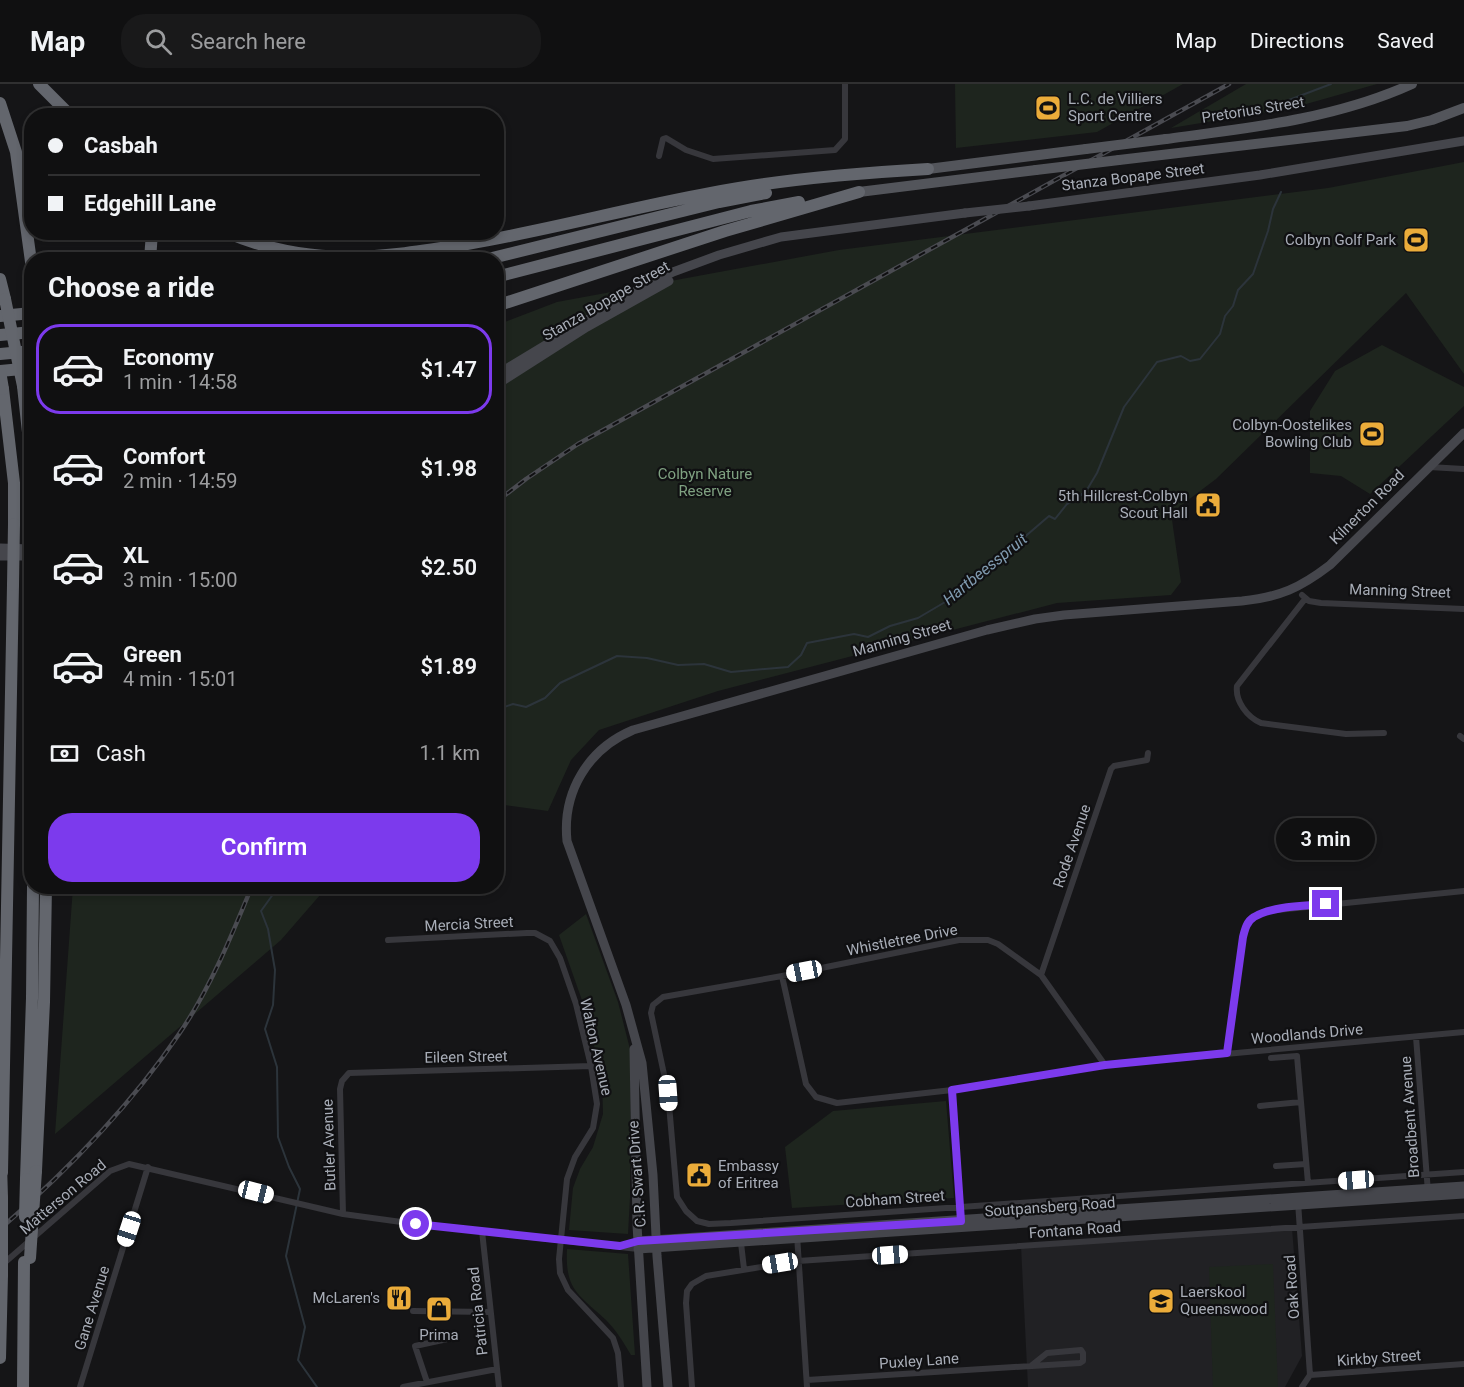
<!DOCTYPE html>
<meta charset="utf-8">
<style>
:root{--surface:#101011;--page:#19191a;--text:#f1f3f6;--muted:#9c9d9f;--line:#303031;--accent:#7c3aed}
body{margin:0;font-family:Roboto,sans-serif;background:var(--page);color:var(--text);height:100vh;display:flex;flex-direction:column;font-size:22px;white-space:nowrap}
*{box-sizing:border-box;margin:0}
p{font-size:20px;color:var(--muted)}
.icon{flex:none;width:33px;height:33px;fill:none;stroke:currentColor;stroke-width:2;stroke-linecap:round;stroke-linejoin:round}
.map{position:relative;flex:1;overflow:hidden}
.drawer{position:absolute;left:24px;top:168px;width:480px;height:642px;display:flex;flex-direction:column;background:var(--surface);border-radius:24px;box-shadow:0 3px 9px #0003,0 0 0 2px var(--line)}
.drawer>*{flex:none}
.hud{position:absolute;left:24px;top:24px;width:480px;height:132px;border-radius:24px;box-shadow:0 3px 9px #0003,0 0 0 2px var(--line);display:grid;align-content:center;height:132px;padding:0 24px;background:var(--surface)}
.end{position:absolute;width:27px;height:27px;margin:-14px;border:8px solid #7c3aed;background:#fff;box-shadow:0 0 0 3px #fff}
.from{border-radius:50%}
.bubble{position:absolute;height:42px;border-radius:21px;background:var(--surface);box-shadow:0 3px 9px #0003,0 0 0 2px var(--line);font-size:20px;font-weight:600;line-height:42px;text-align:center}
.car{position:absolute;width:18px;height:36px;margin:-18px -9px;border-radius:8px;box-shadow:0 0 4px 2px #0007;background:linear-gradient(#fff 24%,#345 0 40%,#fff 0 76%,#345 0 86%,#fff 0)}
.hud b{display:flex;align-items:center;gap:21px;height:57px;font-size:22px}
.hud b+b{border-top:2px solid var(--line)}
.hud i{width:15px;height:15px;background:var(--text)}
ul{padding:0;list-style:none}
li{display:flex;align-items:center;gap:18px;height:90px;margin:0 12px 9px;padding:0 12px;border:3px solid transparent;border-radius:24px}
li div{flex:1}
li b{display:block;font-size:22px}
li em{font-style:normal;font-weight:600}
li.on{border-color:var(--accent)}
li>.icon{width:54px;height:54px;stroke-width:1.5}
h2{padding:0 24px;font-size:27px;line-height:72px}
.pay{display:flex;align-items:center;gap:15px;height:66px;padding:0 24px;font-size:22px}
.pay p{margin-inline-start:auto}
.primary-button{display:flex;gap:12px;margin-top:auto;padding:12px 24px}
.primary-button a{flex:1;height:69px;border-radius:24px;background:var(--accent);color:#fff;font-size:24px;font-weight:600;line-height:69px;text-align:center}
header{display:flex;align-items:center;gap:36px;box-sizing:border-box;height:84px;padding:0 30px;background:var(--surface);border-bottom:2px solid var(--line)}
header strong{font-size:28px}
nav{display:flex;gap:33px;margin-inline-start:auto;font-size:21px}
.search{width:420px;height:54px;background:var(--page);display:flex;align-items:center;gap:15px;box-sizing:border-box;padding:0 21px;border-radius:24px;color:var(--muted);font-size:22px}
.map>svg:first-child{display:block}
.built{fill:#212124}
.green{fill:#1e251e}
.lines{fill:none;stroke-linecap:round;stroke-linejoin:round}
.stream{stroke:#2c343b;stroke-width:2}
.street{stroke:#37373c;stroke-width:6}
.secondary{stroke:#45464c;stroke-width:9}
.primary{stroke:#53555b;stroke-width:10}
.highway{stroke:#63666d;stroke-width:12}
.rail-casing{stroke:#4a4b51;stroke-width:4.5}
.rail{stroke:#101012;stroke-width:2;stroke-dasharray:7;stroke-linecap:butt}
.secondary-bridge{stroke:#45464c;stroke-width:9}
.primary-bridge{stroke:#53555b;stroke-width:10}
.highway-bridge{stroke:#63666d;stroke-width:12}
.route{stroke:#7c3aed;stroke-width:8}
.labels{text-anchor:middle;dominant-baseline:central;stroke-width:4.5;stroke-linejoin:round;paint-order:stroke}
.poi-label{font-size:15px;fill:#a8adb7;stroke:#101012;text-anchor:end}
.street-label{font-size:15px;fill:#a8adb7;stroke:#101012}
.park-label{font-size:15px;fill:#7fa181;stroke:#101012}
.water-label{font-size:16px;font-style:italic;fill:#809bb0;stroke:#101012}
</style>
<header>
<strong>Map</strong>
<div class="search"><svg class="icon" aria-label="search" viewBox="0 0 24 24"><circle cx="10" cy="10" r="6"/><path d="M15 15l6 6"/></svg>Search here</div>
<nav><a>Map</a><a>Directions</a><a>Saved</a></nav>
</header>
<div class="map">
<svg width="1464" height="1303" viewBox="0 0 1464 1303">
<rect width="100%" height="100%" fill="#151517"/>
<!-- built -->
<path class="built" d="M 1292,1144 L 1302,1272 L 1285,1303 L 1028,1303 L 1021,1162 Z"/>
<!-- green -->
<path class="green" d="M 955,0 L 1183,0 L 1097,48 L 956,64 Z
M 1246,0 L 1377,0 L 1292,24 L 1171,44 Z
M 1464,78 L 1464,290 L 1406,209 L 1216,395 L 1171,429 L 1181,498 L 1171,511 L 1057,519 L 718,607 L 599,646 L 571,676 L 548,727 L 497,720 L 497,241 L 557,218 L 839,166 L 1328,104 Z
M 1382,261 L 1464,303 L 1464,322 L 1370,410 L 1341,392 L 1310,389 L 1310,327 L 1335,287 Z
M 73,803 L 73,802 L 327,803 L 281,856 L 55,1050 Z
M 586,830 L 618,918 L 631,969 L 630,1114 L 628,1150 L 569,1146 L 573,1104 L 580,1085 L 593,1063 L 603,1030 L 602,993 L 584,922 L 559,851 Z
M 946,1017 L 954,1114 L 792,1124 L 785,1063 L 833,1027 Z
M 567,1165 L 628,1170 L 635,1271 L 631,1271 C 624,1259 616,1246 606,1236 C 578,1210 565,1206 567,1165 Z
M 1273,1180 L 1278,1303 L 1213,1303 L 1209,1183 Z"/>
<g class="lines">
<!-- stream -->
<path class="stream" d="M 1289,16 L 1331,0
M 496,626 L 513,620 L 526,623 L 545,614 L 560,599 L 617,572 L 647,574 L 678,581 L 704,580 L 731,588 L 788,583 L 801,571 L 807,559 L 854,550 L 868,553 L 890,542 L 918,534 L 957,511 L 1049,432 L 1055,435 L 1067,420 L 1078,414 L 1088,404 L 1097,389 L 1124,323 L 1157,278 L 1181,272 L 1190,277 L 1200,275 L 1220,250 L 1225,232 L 1233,222 L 1238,206 L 1253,190 L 1268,147 L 1273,125 L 1281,108
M 279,802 L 261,827 L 268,845 L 275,886 L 273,921 L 265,945 L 277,983 L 278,1053 L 289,1083 L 300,1105 L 286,1172 L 305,1243 L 298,1276 L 317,1303"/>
<!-- street -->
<path class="street" d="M 659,72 L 663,55 L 666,54 L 686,66 L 713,75 L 835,66 L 845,55 L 845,0
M 1429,383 L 1464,385
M 1302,511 L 1309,517 L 1321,519 L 1464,525
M 1305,515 L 1237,602 C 1235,617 1247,633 1261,639 L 1346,650 L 1384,649
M 1460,652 L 1464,655
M 388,856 L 527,849 L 535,849 L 550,857 L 560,874 L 576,920 L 591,982 L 597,1020 L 593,1044 L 575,1073 L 567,1095 L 559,1175 L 560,1189 L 568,1206 L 613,1254 L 618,1269 L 621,1303
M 1041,891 L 1111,685 L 1114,682 L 1147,676 L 1148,669
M 782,892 L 806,1000 L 816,1013 L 837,1019 L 952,1006 L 1105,981 L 1464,948
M 1416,953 L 1428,1108
M 1227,969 L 1243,853 L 1248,839 L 1253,833 L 1267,827 L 1464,807
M 1271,974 L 1297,972 L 1301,1018
M 1105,981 L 1041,891 L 998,860 L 988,856 L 959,856 L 782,892 L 663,913 L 653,921 L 651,929 L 668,1009 L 677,1113 L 686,1127 L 697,1137 L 709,1140 L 731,1139 L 1464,1088
M 952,1006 L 961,1137
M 1260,1022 L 1301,1018 L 1308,1099
M 1276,1082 L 1306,1080
M 1298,1118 L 1310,1291
M 343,1130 L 340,1005 L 342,997 L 349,989 L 591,982
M 482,1147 L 499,1303
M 797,1151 L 807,1303
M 741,1159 L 744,1185
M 3,1180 L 110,1087 L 129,1080 L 343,1130 L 416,1140 L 638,1165
M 413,1227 L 490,1228
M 1310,1291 L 1464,1280
M 807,1296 L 1080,1279 L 1083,1277 L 1083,1269 L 1081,1266 L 1047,1269 L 1032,1281
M 427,1298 L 415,1262 L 452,1254
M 80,1303 L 148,1083
M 403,1303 L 497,1285
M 692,1303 L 686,1219 L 687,1207 L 692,1200 L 706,1192 L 798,1177 L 1464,1132
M 1302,1303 L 1310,1291"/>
<!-- secondary -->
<path class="secondary" d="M 1029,122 L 1260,91 L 1464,57
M 496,291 L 628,211 L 673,188 L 719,171 L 781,153 L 965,129
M 496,301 L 587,243 L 669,197
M 0,464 L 32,465
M 0,472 L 32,472
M 634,965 L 637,1141 L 647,1303
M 638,1157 L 1464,1102
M 638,1165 L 1464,1110
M 668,1303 L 657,1172 L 653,1091 L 642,979 L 626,921 L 567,757 C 562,708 588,665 633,646 L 987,546 L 1035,535 L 1064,531 L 1242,517 C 1280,513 1300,504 1330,481 L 1464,349"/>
<!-- primary -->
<path class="primary" d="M 1166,55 C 1249,44 1335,35 1412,0
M 1119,76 L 1407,42 L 1432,36 L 1464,24
M 928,85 L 1086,65
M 859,108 L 1036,86"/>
<!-- highway -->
<path class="highway" d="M 39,0 L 71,32
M 0,19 L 16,68 L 32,185
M 226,148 C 309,184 381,174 467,160 C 549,146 629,124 711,109 C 782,95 856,89 928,85
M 150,176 L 152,148
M 484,176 L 719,118 L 766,109
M 496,193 L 751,127 L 799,118
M 0,195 L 5,215
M 496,222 L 725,147 L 859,108
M 0,232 L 32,229
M 0,251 L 32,248
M 0,270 L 32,267
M 0,287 L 32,284
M 23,302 L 32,385
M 3,305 L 14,399 L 14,440
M 1,1080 L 2,1114
M 36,1087 L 44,918 L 46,802
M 2,1089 L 13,501
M 26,1095 L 32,914 L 33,802
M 0,1274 L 2,1191
M 23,1303 L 24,1178"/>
<defs>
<path id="rail" d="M 496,418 L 526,395 L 578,360 L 1229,0
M 0,1145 C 67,1087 129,1024 179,950 C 210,905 231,853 252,802"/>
</defs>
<!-- rail casing -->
<use href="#rail" class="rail-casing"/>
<!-- rail -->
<use href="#rail" class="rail"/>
<!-- secondary-bridge -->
<path class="secondary-bridge" d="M 965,129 L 1029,122"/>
<!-- primary-bridge -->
<path class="primary-bridge" d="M 1086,65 L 1166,55
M 1036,86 L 1119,76"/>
<!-- highway-bridge -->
<path class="highway-bridge" d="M 5,215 L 23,302
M 0,287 L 3,305
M 13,501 L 14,440
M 25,1133 L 26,1095
M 30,1174 L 36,1087
M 2,1191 L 2,1114"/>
</g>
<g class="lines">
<!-- route -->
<path class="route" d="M 416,1140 L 620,1162 L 638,1157 L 961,1137 L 952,1006 L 1105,981 L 1227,969 L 1243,853 C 1245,845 1247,837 1254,833 C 1271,822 1306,822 1326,820"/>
</g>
<!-- icons -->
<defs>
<symbol id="stadium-square" viewBox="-11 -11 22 22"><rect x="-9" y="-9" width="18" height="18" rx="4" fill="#ebac3a" stroke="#101012"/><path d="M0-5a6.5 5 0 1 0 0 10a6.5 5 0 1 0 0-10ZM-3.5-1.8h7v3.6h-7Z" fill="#111"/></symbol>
<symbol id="civic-square" viewBox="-11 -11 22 22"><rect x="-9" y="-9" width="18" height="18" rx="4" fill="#ebac3a" stroke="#101012"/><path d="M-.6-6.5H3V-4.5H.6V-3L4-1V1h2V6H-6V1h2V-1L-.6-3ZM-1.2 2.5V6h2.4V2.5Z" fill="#111"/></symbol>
<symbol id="restaurant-square" viewBox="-11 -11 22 22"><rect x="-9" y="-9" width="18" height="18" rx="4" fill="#ebac3a" stroke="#101012"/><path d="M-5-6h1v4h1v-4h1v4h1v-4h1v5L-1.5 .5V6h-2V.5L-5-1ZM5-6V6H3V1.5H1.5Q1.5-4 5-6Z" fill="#111"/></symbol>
<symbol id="school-square" viewBox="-11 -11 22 22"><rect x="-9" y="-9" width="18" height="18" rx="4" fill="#ebac3a" stroke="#101012"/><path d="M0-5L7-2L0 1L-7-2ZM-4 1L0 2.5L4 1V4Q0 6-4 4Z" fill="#111"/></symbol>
<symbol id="shop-square" viewBox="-11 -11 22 22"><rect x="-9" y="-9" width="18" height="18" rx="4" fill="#ebac3a" stroke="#101012"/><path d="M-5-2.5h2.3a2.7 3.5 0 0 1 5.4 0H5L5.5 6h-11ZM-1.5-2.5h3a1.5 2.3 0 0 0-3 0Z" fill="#111"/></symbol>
</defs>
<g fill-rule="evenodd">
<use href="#stadium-square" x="1033" y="9" width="30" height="30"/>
<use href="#stadium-square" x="1401" y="141" width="30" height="30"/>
<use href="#stadium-square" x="1357" y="335" width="30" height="30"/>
<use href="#civic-square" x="1193" y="406" width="30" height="30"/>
<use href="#civic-square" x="684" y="1076" width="30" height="30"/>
<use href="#restaurant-square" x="384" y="1199" width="30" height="30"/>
<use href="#school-square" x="1146" y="1202" width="30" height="30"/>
<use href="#shop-square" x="424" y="1210" width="30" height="30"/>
</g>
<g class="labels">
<!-- poi labels -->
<g class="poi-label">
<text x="1068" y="15" text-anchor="start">L.C. de Villiers<tspan x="1068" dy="17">Sport Centre</tspan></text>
<text x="1396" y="156">Colbyn Golf Park</text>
<text x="1352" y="341">Colbyn-Oostelikes<tspan x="1352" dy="17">Bowling Club</tspan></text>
<text x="1188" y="412">5th Hillcrest-Colbyn<tspan x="1188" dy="17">Scout Hall</tspan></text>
<text x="718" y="1082" text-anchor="start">Embassy<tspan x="718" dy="17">of Eritrea</tspan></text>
<text x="1180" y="1208" text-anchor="start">Laerskool<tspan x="1180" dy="17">Queenswood</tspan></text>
<text x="380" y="1214">McLaren's</text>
<text x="439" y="1251" text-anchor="middle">Prima</text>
</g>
<!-- street labels -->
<g class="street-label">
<text transform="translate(1253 26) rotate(-9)">Pretorius Street</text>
<text transform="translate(1133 93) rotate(-7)">Stanza Bopape Street</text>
<text transform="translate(606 217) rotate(-30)">Stanza Bopape Street</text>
<text transform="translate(1367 423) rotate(-45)">Kilnerton Road</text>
<text transform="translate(1400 507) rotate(2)">Manning Street</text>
<text transform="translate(902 554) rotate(-16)">Manning Street</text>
<text transform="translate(1072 762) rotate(-71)">Rode Avenue</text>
<text transform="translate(469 840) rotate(-3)">Mercia Street</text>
<text transform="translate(902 856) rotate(-11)">Whistletree Drive</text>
<text transform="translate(1307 950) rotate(-5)">Woodlands Drive</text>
<text transform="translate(596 963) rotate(77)">Walton Avenue</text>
<text transform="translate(466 973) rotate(-1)">Eileen Street</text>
<text transform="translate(1410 1033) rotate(-94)">Broadbent Avenue</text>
<text transform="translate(329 1061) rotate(-92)">Butler Avenue</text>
<text transform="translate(637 1090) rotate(-94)">C.R. Swart Drive</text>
<text transform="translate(63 1113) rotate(-40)">Matterson Road</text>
<text transform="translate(895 1115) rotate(-4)">Cobham Street</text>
<text transform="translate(1050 1123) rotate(-4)">Soutpansberg Road</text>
<text transform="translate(1075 1146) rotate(-4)">Fontana Road</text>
<text transform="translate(1292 1203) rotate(-94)">Oak Road</text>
<text transform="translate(92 1224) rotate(-73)">Gane Avenue</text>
<text transform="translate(478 1227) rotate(-96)">Patricia Road</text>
<text transform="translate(1379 1274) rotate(-4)">Kirkby Street</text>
<text transform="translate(919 1277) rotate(-4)">Puxley Lane</text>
</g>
<!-- park labels -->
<g class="park-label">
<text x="705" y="390">Colbyn Nature<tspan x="705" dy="17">Reserve</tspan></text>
</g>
<!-- water labels -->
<g class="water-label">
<text transform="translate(985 485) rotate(-39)">Hartbeesspruit</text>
</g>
</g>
</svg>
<i class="end from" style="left:416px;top:1140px"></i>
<i class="end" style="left:1326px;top:820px"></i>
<div class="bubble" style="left:1276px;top:734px;width:99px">3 min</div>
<i class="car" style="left:804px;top:887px;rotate:259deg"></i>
<i class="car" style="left:668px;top:1009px;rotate:176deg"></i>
<i class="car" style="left:1356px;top:1096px;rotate:266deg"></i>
<i class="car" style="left:256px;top:1108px;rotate:104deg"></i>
<i class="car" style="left:129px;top:1145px;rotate:198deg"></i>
<i class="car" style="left:890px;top:1171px;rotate:86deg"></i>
<i class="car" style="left:780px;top:1179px;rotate:261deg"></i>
<div class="hud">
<b><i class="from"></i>Casbah</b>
<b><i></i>Edgehill Lane</b>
</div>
<section class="drawer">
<h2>Choose a ride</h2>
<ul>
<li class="on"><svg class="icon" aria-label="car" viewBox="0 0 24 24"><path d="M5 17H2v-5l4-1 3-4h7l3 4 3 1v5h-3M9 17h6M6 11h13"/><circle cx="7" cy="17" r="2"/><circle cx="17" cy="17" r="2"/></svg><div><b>Economy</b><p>1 min · 14:58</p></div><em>$1.47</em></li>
<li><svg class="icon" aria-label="car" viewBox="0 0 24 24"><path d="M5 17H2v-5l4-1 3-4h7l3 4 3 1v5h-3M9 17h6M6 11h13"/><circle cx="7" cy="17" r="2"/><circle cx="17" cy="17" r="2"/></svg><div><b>Comfort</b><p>2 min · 14:59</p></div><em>$1.98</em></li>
<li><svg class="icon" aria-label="car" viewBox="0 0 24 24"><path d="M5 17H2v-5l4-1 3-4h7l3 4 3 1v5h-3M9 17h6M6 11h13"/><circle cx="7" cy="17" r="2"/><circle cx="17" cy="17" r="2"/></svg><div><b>XL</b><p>3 min · 15:00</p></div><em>$2.50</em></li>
<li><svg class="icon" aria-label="car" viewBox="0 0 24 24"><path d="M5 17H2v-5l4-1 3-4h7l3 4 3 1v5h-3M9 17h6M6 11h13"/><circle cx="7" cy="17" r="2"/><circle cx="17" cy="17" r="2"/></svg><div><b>Green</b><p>4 min · 15:01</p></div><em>$1.89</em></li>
</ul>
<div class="pay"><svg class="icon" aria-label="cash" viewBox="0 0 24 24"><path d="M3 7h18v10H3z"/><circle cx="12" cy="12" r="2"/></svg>Cash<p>1.1 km</p></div>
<div class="primary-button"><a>Confirm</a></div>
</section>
</div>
